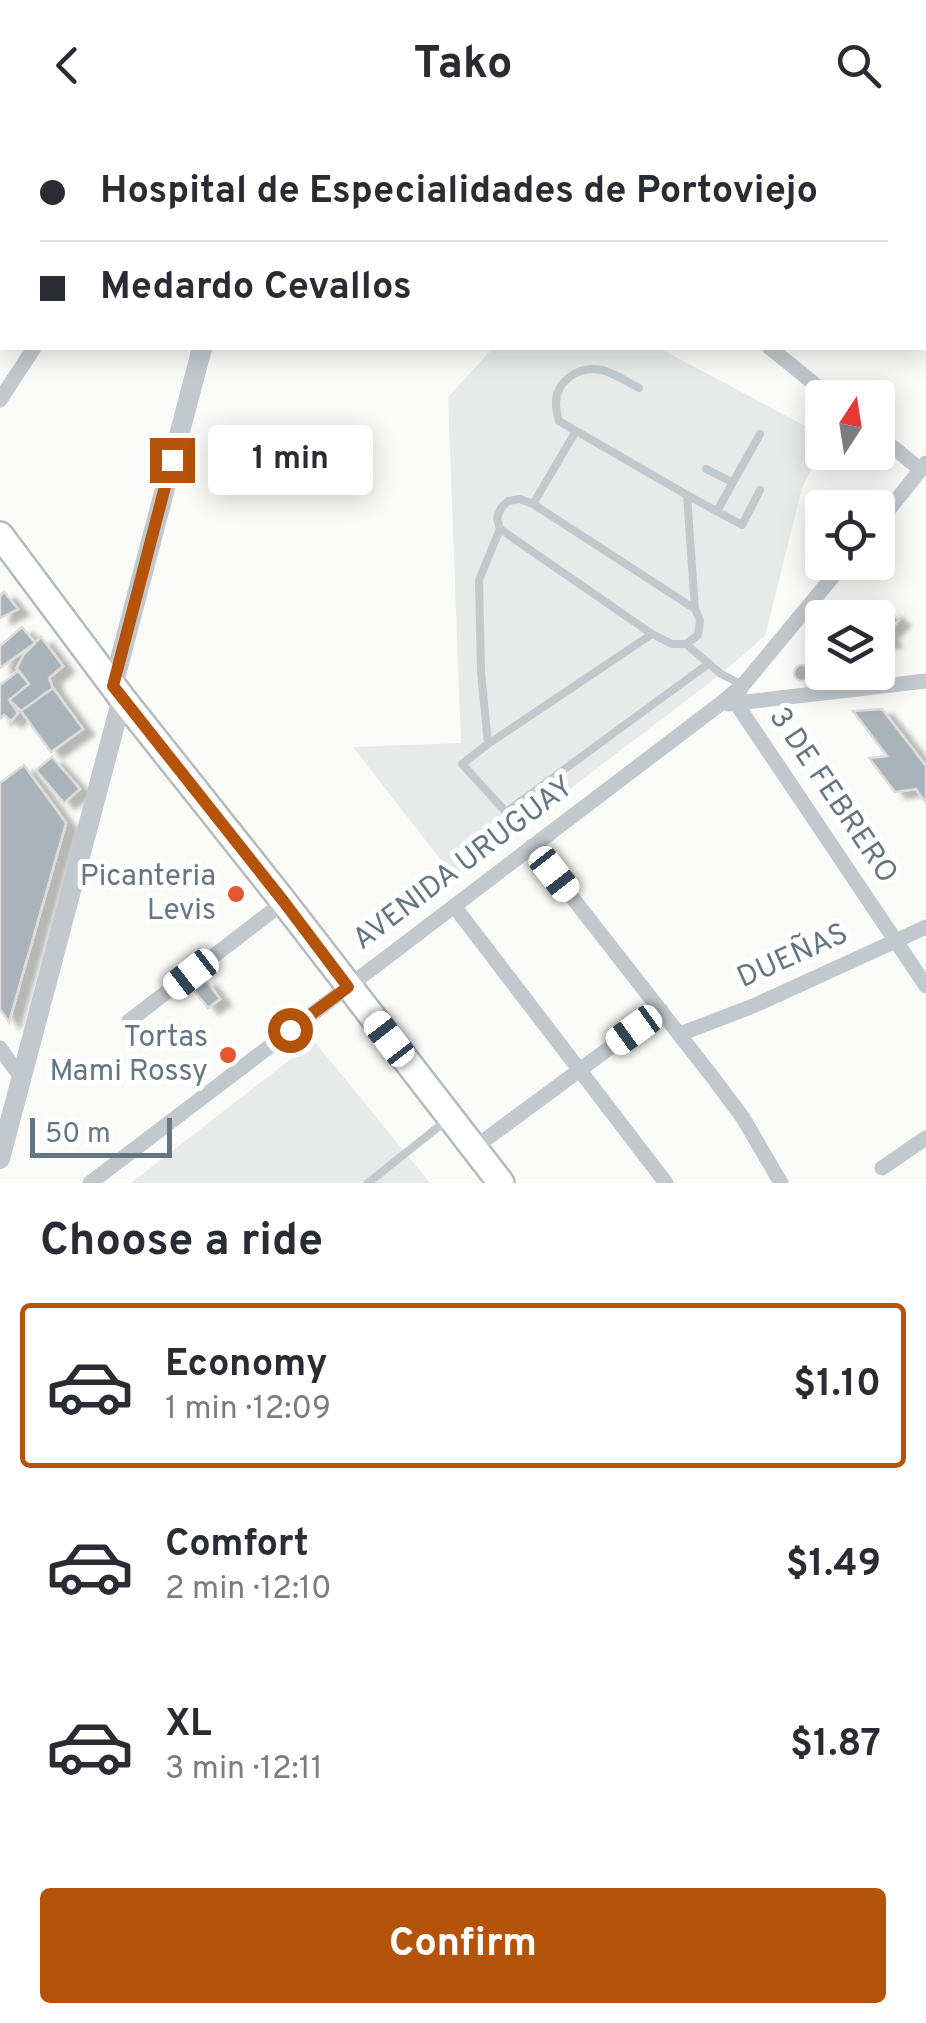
<!DOCTYPE html>
<meta charset="utf-8">
<style>
:root{--surface:#fff;--page:#f2f2f3;--text:#2b2b33;--muted:#7c7c81;--line:#e1e1e2;--accent:#b45309}
body{margin:0;font-family:Overpass,sans-serif;background:var(--page);color:var(--text);height:100vh;display:flex;flex-direction:column;font-size:38px;white-space:nowrap}
*{box-sizing:border-box;margin:0}
p{font-size:32px;color:var(--muted)}
.icon{flex:none;width:55px;height:55px;fill:none;stroke:currentColor;stroke-width:2;stroke-linecap:round;stroke-linejoin:round}
.map{position:relative;height:1053px;overflow:hidden}
.details{display:flex;flex-direction:column;background:var(--surface);flex:1}
.details>*{flex:none}
.top-card{position:absolute;left:0px;top:0px;width:928px;height:220px;box-shadow:0 5px 25px #0003;display:grid;align-content:center;height:220px;padding:0 40px;background:var(--surface)}
.needle{width:65px;rotate:12deg}
.tools{position:absolute;left:805px;top:250px;display:grid;gap:20px}
.tools a{display:grid;place-items:center;width:90px;height:90px;border-radius:10px;background:var(--surface);box-shadow:0 5px 25px #0003;font-size:50px}
.scale{position:absolute;left:30px;bottom:25px;width:142px;box-sizing:border-box;padding-left:10px;border:5px solid #657683;border-top:0;font-size:28px;line-height:35px;white-space:nowrap;color:#657683;-webkit-text-stroke:8px #fff;paint-order:stroke}
.end{position:absolute;width:45px;height:45px;margin:-22px;border:12px solid #b45309;background:#fff;box-shadow:0 0 0 5px #fff}
.from{border-radius:50%}
.bubble{position:absolute;height:70px;border-radius:10px;background:var(--surface);box-shadow:0 5px 25px #0003;font-size:32px;font-weight:700;line-height:70px;text-align:center}
.car{position:absolute;width:30px;height:60px;margin:-30px -15px;border-radius:12px;box-shadow:0 0 8px 2px #0007;background:linear-gradient(#fff 24%,#345 0 40%,#fff 0 76%,#345 0 86%,#fff 0)}
.top-card b{display:flex;align-items:center;gap:35px;height:95px;font-size:38px}
.top-card b+b{border-top:2px solid var(--line)}
.top-card i{width:25px;height:25px;background:var(--text)}
ul{padding:0;list-style:none}
li{display:flex;align-items:center;gap:30px;height:165px;margin:0 20px 15px;padding:0 20px;border:5px solid transparent;border-radius:10px}
li div{flex:1}
li b{display:block;font-size:38px}
li em{font-style:normal;font-weight:700}
li.selected{border-color:var(--accent)}
li>.icon{width:90px;height:90px;stroke-width:1.5}
h2{padding:0 40px;font-size:45px;line-height:120px}
.action{display:flex;gap:20px;margin-top:auto;padding:20px 40px}
.action a{flex:1;height:115px;border-radius:10px;background:var(--accent);color:#fff;font-size:40px;font-weight:700;line-height:115px;text-align:center}
header{display:flex;justify-content:space-between;align-items:center;height:130px;padding:0 40px;background:var(--surface);font-size:45px;font-weight:700}
.map>svg:first-child{display:block}
.built{fill:#e8e9e9}
.building{fill:#aab3b9;stroke:#dcdcda;stroke-width:2.5;filter:url(#shadow)}
.lines{fill:none;stroke-linecap:round;stroke-linejoin:round}
.primary-casing{stroke:#b5babe;stroke-width:30}
.service{stroke:#c3c8cc;stroke-width:8}
.minor{stroke:#c3c8cc;stroke-width:15}
.tertiary{stroke:#c3c8cc;stroke-width:20}
.primary{stroke:#fff;stroke-width:25}
.route{stroke:#b45309;stroke-width:12}
.poi-dot{fill:#e4572e;stroke:#fff;stroke-width:4}
.labels{text-anchor:middle;dominant-baseline:central;stroke-width:10;stroke-linejoin:round;paint-order:stroke}
.street-label{font-size:30px;fill:#657683;stroke:#fff}
.poi-label{font-size:30px;fill:#657683;stroke:#fff;text-anchor:end}
</style>
<header><svg class="icon" aria-label="back" viewBox="0 0 24 24"><path d="M15 5l-7 7 7 7"/></svg>Tako<svg class="icon" aria-label="search" viewBox="0 0 24 24"><circle cx="10" cy="10" r="6"/><path d="M15 15l6 6"/></svg></header>
<div class="map">
<svg width="926" height="1053" viewBox="0 0 926 1053">
<defs>
<filter id="shadow"><feDropShadow dx="11" dy="6" stdDeviation="2.5" flood-color="#0004"/></filter>
</defs>
<rect width="100%" height="100%" fill="#fafaf8"/>
<!-- built -->
<path class="built" d="M 493,218 L 659,218 L 822,305 L 822,318 L 802,358 L 765,506 L 721,544 L 454,747 L 353,617 L 461,613 L 448,267 Z
M 314,911 L 430,1053 L 131,1053 Z"/>
<!-- building -->
<path class="building" d="M 4,462 L 18,479 L 0,488 L 0,466 Z
M 890,482 L 899,490 L 886,503 L 890,511 L 883,513 L 878,508 L 878,495 Z
M 22,497 L 35,513 L 0,538 L 0,516 Z
M 41,507 L 63,536 L 49,548 L 53,558 L 21,581 L 9,570 L 29,554 L 17,538 L 24,524 Z
M794 543a8 8 0 1 1 16 0a8 8 0 1 1-16 0Z
M 18,541 L 29,554 L 9,570 L 18,583 L 11,591 L 4,585 L 0,589 L 0,555 Z
M 53,558 L 83,599 L 51,622 L 21,581 Z
M 882,579 L 926,636 L 926,673 L 916,659 L 895,662 L 869,628 L 887,626 L 853,581 Z
M 52,627 L 80,659 L 64,673 L 36,640 Z
M 24,635 L 66,693 L 9,892 L 0,879 L 0,653 Z
M 205,849 L 220,869 L 208,878 L 192,858 Z"/>
<g class="lines">
<defs>
<path id="primary" d="M 0,405 L 122,568 L 284,772 L 501,1053"/>
</defs>
<!-- primary casing -->
<use href="#primary" class="primary-casing"/>
<!-- service -->
<path class="service" d="M 639,258 C 627,252 614,243 602,240 C 579,235 555,251 556,275 C 556,280 558,286 559,291 L 687,365 L 695,479
M 706,339 L 732,352
M 687,365 L 742,395 L 760,360
M 533,374 L 576,301
M 717,381 L 760,304
M 500,399 L 652,504
M 686,514 L 698,505 L 700,490 L 695,479 L 533,374 L 520,369 L 508,371 L 501,378 L 497,388 L 500,399 L 479,450 L 481,542 L 488,614 L 462,634 L 506,682 L 708,534
M 488,614 L 652,504 L 672,514 L 686,514 L 721,544 L 743,555
M 368,1053 L 447,990"/>
<!-- minor -->
<path class="minor" d="M 87,0 L 93,2
M 865,0 L 868,2
M 42,2 L 44,0
M 382,2 L 382,0
M 506,2 L 507,0
M 652,2 L 653,0
M 744,2 L 745,0
M 925,2 L 926,1
M 925,46 L 926,47
M 0,69 L 2,65
M 0,81 L 2,83
M 770,218 L 832,268
M 0,270 L 34,218
M 878,305 L 921,340
M 878,393 L 926,333
M 741,558 L 736,573 L 926,856
M 729,574 L 926,551
M 532,716 L 714,949 L 743,988 L 781,1053
M 454,776 L 666,1053
M 129,891 L 284,772
M 680,904 L 753,876 L 926,797
M 0,918 L 20,946
M 474,1018 L 661,880
M 882,1038 L 926,1008
M 90,1053 L 720,574 L 743,555 L 845,432"/>
<!-- tertiary -->
<path class="tertiary" d="M 257,2 L 257,0
M 113,556 L 202,218
M 0,1029 L 122,568"/>
<!-- primary -->
<use href="#primary" class="primary"/>
</g>
<g class="lines">
<!-- route -->
<path class="route" d="M 172,330 L 113,556 L 284,772 L 348,857 L 290,900"/>
</g>
<!-- markers -->
<g class="poi-dot">
<circle cx="236" cy="764" r="10"/>
<circle cx="228" cy="925" r="10"/>
</g>
<g class="labels">
<!-- street labels -->
<g class="street-label">
<text transform="translate(832 666) rotate(56)">3 DE FEBRERO</text>
<text transform="translate(464 734) rotate(-37)">AVENIDA URUGUAY</text>
<text transform="translate(793 827) rotate(-24)">DUEÑAS</text>
</g>
<!-- poi labels -->
<g class="poi-label">
<text x="216" y="747">Picanteria<tspan x="216" dy="34">Levis</tspan></text>
<text x="208" y="908">Tortas<tspan x="208" dy="34">Mami Rossy</tspan></text>
</g>
</g>
</svg>
<div class="tools">
<a><svg class="needle" viewBox="-14 -14 28 28"><path d="M0-13l5 13h-10z" fill="#e53935"/><path d="M0 13l5-13h-10z" fill="#7c7c81"/></svg></a>
<a><svg class="icon" aria-label="locate" viewBox="0 0 24 24"><circle cx="12" cy="12" r="6"/><path d="M12 2v4M12 18v4M2 12h4M18 12h4"/></svg></a>
<a><svg class="icon" aria-label="layers" viewBox="0 0 24 24"><path d="M12 4l9 5-9 5-9-5zM3 14l9 5 9-5"/></svg></a>
</div>
<div class="scale">50 m</div>
<i class="end from" style="left:290px;top:900px"></i>
<i class="end" style="left:172px;top:330px"></i>
<div class="bubble" style="left:208px;top:295px;width:165px">1 min</div>
<i class="car" style="left:554px;top:744px;rotate:142deg"></i>
<i class="car" style="left:191px;top:844px;rotate:232deg"></i>
<i class="car" style="left:634px;top:900px;rotate:234deg"></i>
<i class="car" style="left:389px;top:909px;rotate:322deg"></i>
<div class="top-card">
<b><i class="from"></i>Hospital de Especialidades de Portoviejo</b>
<b><i></i>Medardo Cevallos</b>
</div>
</div>
<section class="details">
<h2>Choose a ride</h2>
<ul>
<li class="selected"><svg class="icon" aria-label="car" viewBox="0 0 24 24"><path d="M5 17H2v-5l4-1 3-4h7l3 4 3 1v5h-3M9 17h6M6 11h13"/><circle cx="7" cy="17" r="2"/><circle cx="17" cy="17" r="2"/></svg><div><b>Economy</b><p>1 min · 12:09</p></div><em>$1.10</em></li>
<li><svg class="icon" aria-label="car" viewBox="0 0 24 24"><path d="M5 17H2v-5l4-1 3-4h7l3 4 3 1v5h-3M9 17h6M6 11h13"/><circle cx="7" cy="17" r="2"/><circle cx="17" cy="17" r="2"/></svg><div><b>Comfort</b><p>2 min · 12:10</p></div><em>$1.49</em></li>
<li><svg class="icon" aria-label="car" viewBox="0 0 24 24"><path d="M5 17H2v-5l4-1 3-4h7l3 4 3 1v5h-3M9 17h6M6 11h13"/><circle cx="7" cy="17" r="2"/><circle cx="17" cy="17" r="2"/></svg><div><b>XL</b><p>3 min · 12:11</p></div><em>$1.87</em></li>
</ul>
<div class="action"><a>Confirm</a></div>
</section>
